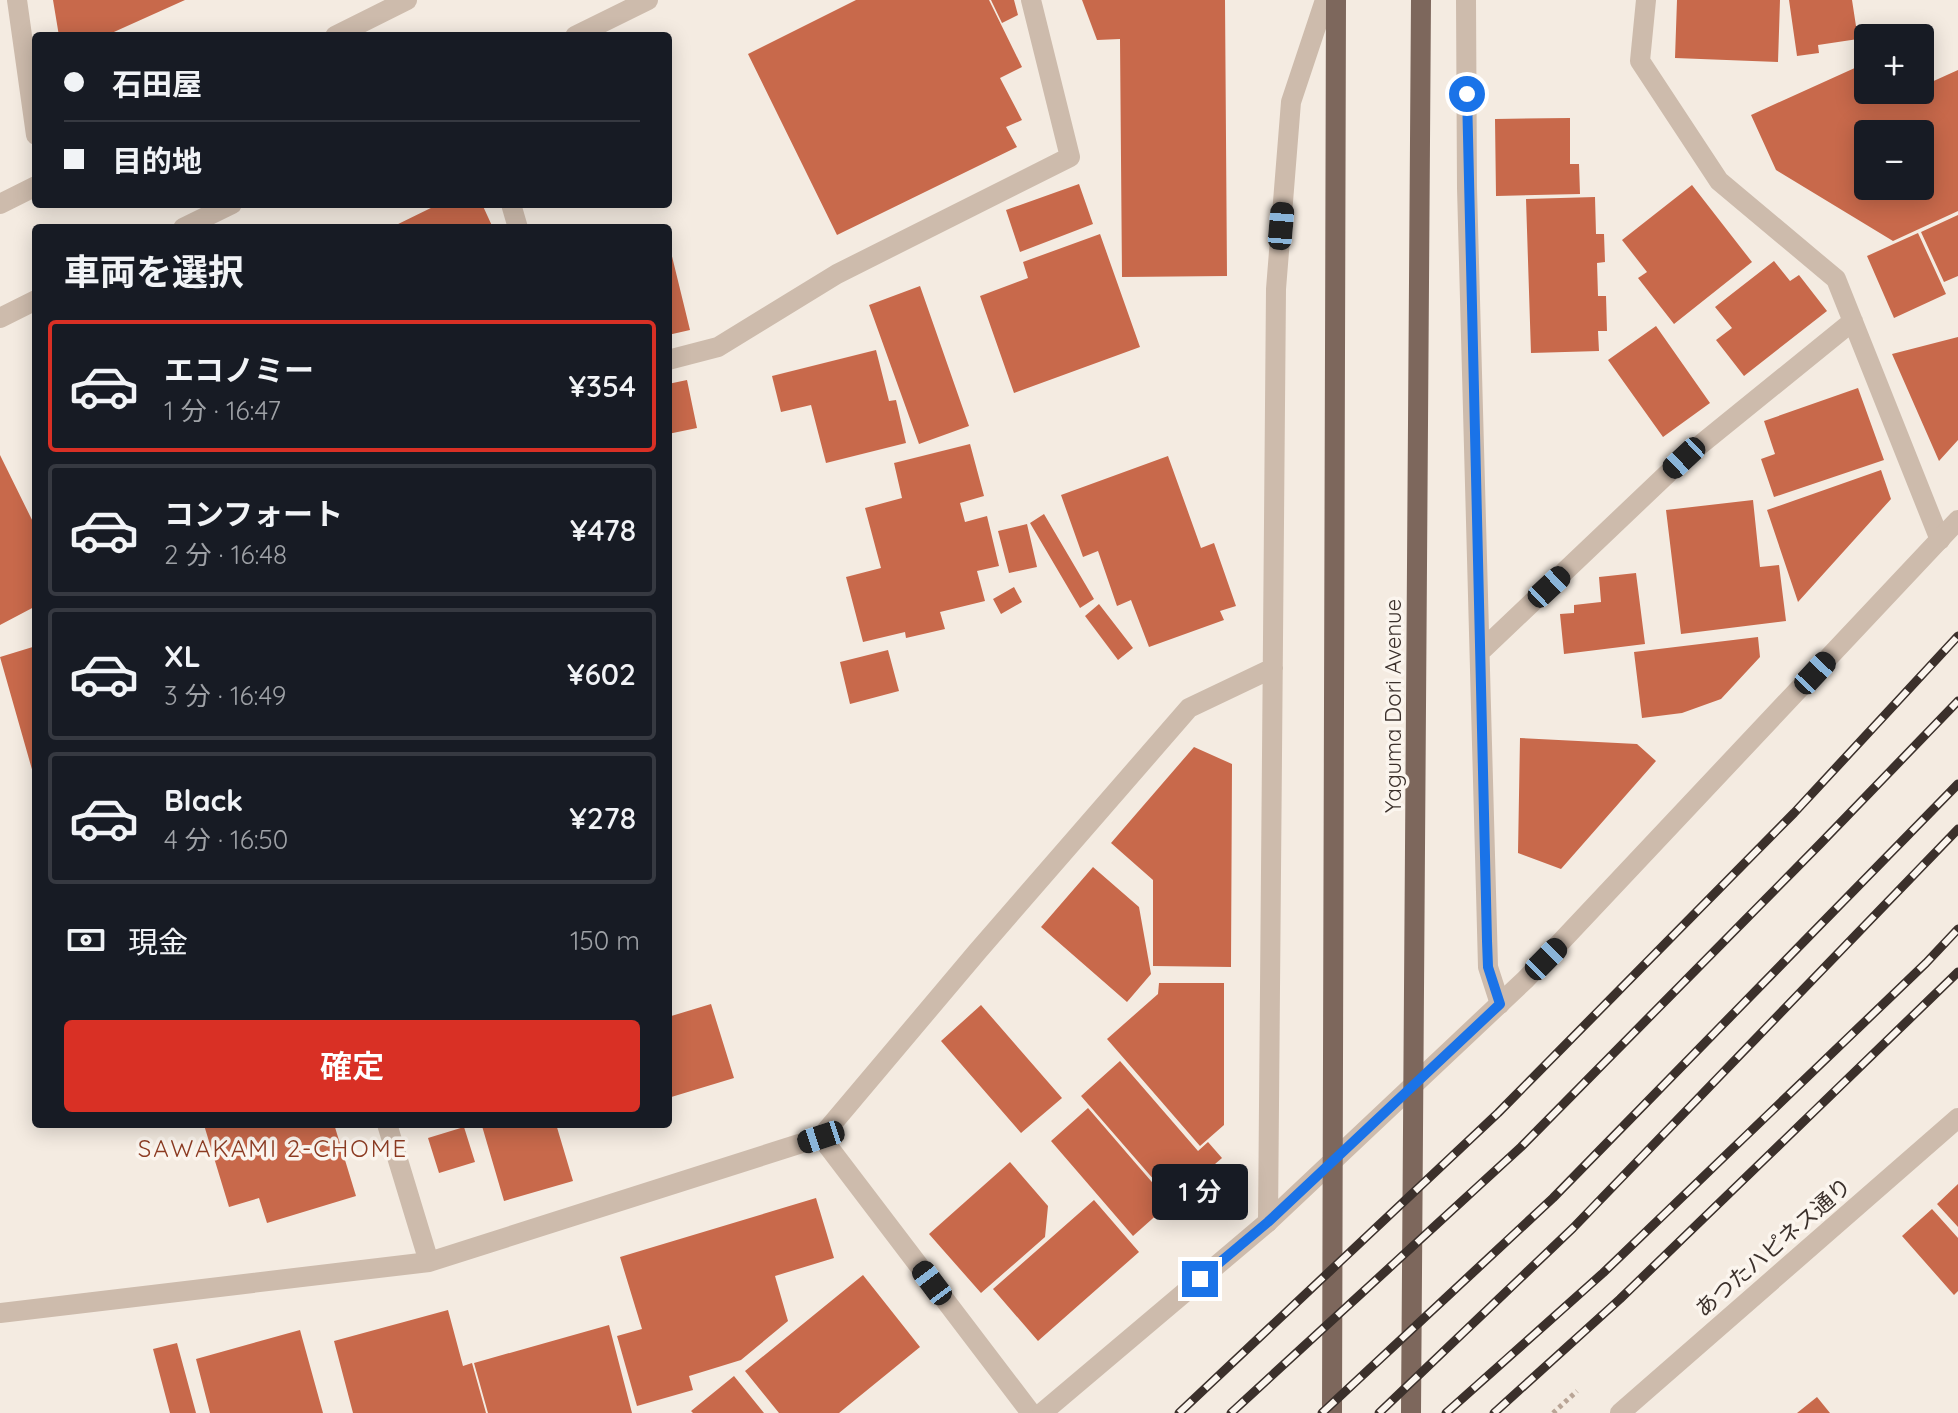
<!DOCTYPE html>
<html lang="ja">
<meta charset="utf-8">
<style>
:root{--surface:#171b24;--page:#242831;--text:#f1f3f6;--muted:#9ea1a6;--line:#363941;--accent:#d93025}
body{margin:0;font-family:Quicksand,"Noto Sans JP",sans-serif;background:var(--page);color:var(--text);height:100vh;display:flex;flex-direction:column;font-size:30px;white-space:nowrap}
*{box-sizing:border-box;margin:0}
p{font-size:26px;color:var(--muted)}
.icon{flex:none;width:44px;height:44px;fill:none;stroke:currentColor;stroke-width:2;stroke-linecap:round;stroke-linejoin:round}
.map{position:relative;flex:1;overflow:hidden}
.drawer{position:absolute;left:32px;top:224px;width:640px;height:904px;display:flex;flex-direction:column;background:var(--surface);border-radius:8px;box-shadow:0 4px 20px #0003}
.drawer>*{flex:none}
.guide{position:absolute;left:32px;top:32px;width:640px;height:176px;border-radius:8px;box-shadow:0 4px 20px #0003;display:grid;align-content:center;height:176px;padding:0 32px;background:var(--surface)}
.fabs{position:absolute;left:1854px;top:24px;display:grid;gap:16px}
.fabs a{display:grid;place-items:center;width:80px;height:80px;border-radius:8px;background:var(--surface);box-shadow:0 4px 20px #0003;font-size:40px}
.end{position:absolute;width:36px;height:36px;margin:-18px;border:10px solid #1a73e8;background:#fff;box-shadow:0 0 0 4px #fff}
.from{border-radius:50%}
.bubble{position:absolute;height:56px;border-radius:8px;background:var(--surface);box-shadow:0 4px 20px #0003;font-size:26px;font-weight:600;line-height:56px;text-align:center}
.car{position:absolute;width:24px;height:48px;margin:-24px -12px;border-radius:10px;box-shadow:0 0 6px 2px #0007;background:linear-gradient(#222 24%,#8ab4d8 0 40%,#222 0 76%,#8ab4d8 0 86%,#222 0)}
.guide b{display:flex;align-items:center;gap:28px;height:76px;font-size:30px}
.guide b+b{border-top:2px solid var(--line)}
.guide i{width:20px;height:20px;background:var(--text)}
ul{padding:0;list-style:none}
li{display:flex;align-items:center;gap:24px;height:132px;margin:0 16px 12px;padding:0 16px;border:4px solid var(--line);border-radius:8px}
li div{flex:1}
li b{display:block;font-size:30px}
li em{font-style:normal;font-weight:600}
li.on{border-color:var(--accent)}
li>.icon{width:72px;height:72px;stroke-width:1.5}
h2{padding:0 32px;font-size:36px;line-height:96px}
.pay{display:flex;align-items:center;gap:20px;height:88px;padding:0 32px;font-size:30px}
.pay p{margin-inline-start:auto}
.button{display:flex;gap:16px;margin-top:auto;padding:16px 32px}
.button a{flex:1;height:92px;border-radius:8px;background:var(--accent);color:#fff;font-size:32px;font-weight:600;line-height:92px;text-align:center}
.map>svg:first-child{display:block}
.building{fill:#c8694b;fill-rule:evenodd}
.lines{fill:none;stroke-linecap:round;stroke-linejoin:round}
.path{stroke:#b9a596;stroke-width:5;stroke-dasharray:4 4;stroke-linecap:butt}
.minor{stroke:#cdbbac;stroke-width:20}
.tertiary{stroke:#cdbbac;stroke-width:20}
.primary{stroke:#7d675c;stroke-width:20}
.rail-casing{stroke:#3b302b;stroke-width:9}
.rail{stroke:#fbf5ee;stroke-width:6;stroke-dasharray:18;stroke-linecap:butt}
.route{stroke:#1a73e8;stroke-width:10}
.labels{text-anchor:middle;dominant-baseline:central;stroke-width:7;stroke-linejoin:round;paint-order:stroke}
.street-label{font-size:22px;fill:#3b302b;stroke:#fbf5ee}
.neighbourhood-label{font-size:24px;letter-spacing:2px;fill:#8c3b22;stroke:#fbf5ee}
</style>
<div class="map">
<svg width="1958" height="1413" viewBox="0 0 1958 1413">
<rect width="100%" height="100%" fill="#f4ebe1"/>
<!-- building -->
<path class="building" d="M 53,0 L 185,0 L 105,36 L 59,36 Z
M 856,0 L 989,0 L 1022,67 L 1000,78 L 1022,120 L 1006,127 L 1017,147 L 837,235 L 748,54 Z
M 991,0 L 1014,0 L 1018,15 L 1002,23 Z
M 1082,0 L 1225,0 L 1227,276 L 1122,277 L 1120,39 L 1097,40 Z
M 1677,0 L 1780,0 L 1778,62 L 1675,58 Z
M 1789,0 L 1852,0 L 1858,39 L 1818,45 L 1819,53 L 1797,56 Z
M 1868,62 L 1868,90 L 1920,90 L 1920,69 L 1927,84 L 1958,70 L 1958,211 L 1893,241 L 1776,170 L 1751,115 ZM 1868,134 L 1920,134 L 1920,186 L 1868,186 Z
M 1570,118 L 1570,164 L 1579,164 L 1580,194 L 1496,196 L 1495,119 Z
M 1079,184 L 1093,224 L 1020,252 L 1006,210 Z
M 1692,185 L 1752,262 L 1674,324 L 1638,278 L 1647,272 L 1622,240 Z
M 1595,197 L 1596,234 L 1604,234 L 1605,262 L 1597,263 L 1598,296 L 1606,296 L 1607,331 L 1598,331 L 1599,351 L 1531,353 L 1526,199 Z
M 439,204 L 465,204 L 466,206 L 482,204 L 493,228 L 390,228 Z
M 1958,215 L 1958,276 L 1944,282 L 1921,232 Z
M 1918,233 L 1946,294 L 1894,318 L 1867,256 Z
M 1100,234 L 1140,347 L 1014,393 L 980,296 L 1028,278 L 1023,262 Z
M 668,240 L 690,330 L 668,335 Z
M 1774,261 L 1790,281 L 1799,275 L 1827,311 L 1744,376 L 1716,340 L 1732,328 L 1715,307 Z
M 920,286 L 969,426 L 919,444 L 869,305 Z
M 1656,326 L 1710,403 L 1663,437 L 1608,360 Z
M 1958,337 L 1958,440 L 1939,461 L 1892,354 Z
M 876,350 L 889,401 L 896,400 L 906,443 L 826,463 L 811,405 L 781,412 L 772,376 Z
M 687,380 L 697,428 L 668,434 L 668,384 Z
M 1858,388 L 1884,460 L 1774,497 L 1761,459 L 1775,454 L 1764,421 Z
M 970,444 L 984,496 L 960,503 L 965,522 L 987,516 L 999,566 L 977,571 L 985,601 L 940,612 L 945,629 L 906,638 L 905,632 L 863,642 L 846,577 L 881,568 L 865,508 L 902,498 L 894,463 Z
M 0,455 L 36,528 L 36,606 L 0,625 Z
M 1168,456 L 1201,548 L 1214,543 L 1236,606 L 1220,611 L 1224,620 L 1149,647 L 1131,600 L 1117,606 L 1098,551 L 1083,557 L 1061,495 Z
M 1881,470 L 1891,499 L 1798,602 L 1767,510 Z
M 1753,500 L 1760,567 L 1779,565 L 1786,621 L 1681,634 L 1666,510 Z
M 1044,514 L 1094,599 L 1080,608 L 1030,523 Z
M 1027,524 L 1037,567 L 1009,573 L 998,531 Z
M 1636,573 L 1645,644 L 1564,654 L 1560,614 L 1574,613 L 1574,605 L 1601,602 L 1599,577 Z
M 1014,587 L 1022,602 L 1001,614 L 993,599 Z
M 1099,604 L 1133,648 L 1118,660 L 1085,616 Z
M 1758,637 L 1760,657 L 1721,699 L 1682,713 L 1642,718 L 1634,652 Z
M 36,646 L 36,780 L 35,780 L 0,657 Z
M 888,650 L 899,691 L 850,704 L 840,662 Z
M 1520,738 L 1637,744 L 1656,761 L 1561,869 L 1518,853 Z
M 1194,747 L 1232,764 L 1231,967 L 1153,966 L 1153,880 L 1111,843 Z
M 1093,867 L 1139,907 L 1151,974 L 1127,1002 L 1041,927 Z
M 1159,983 L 1224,983 L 1224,1125 L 1200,1146 L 1107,1039 L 1158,994 Z
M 711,1004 L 734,1078 L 668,1098 L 668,1017 Z
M 981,1005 L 1062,1098 L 1021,1133 L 941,1041 Z
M 1120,1061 L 1198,1151 L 1208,1142 L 1222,1158 L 1194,1182 L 1204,1192 L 1182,1212 L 1081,1096 Z
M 1088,1108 L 1170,1203 L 1133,1236 L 1051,1141 Z
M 206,1124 L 334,1124 L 356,1196 L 267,1223 L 259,1198 L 229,1207 L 204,1125 Z
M 487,1124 L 556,1124 L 573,1181 L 504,1201 L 482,1126 Z
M 464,1127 L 475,1162 L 439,1173 L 428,1138 Z
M 1010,1162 L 1048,1206 L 1045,1237 L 981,1293 L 929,1234 Z
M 1958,1184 L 1958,1227 L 1937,1204 Z
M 816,1198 L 834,1258 L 775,1276 L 788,1321 L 741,1360 L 689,1376 L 693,1390 L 637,1406 L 617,1336 L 642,1329 L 620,1257 Z
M 1094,1200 L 1139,1252 L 1038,1341 L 993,1289 Z
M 1932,1209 L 1958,1238 L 1958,1291 L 1954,1295 L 1902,1236 Z
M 863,1275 L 920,1347 L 839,1413 L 779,1413 L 745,1371 Z
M 448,1310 L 463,1366 L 472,1363 L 486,1413 L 353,1413 L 334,1341 Z
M 609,1325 L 632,1413 L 488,1413 L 474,1363 Z
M 300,1330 L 323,1413 L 210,1413 L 196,1359 Z
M 177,1343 L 196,1413 L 170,1413 L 153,1349 Z
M 734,1376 L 764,1413 L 693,1413 L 691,1411 Z
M 1817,1397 L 1830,1413 L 1797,1413 Z"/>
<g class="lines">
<!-- path -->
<path class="path" d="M 1553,1413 L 1577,1391"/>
<!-- minor -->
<path class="minor" d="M 17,0 L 36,135
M 1466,0 L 1467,188 L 1486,892 L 1488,967 L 1500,1004
M 1646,0 L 1640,61 L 1719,181 L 1836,279 L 1940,540
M 511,204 L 518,228
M 668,360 L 718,347 L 837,274 L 1070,157 L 1031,0
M 1481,651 L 1684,458 L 1853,321
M 387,1124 L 429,1262
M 821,1137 L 1031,1413
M 1268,1222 L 1276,289 L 1291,102 L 1325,0
M 0,1313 L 429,1262 L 821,1137 L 977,952 L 1189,708 L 1273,668"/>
<!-- tertiary -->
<path class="tertiary" d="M 335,36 L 407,0
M 575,36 L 648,0
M 0,204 L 36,186
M 183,228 L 232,204
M 0,318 L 36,300
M 1042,1413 L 1268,1222 L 1526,979 L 1958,520
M 1620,1413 L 1958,1118"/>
<!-- primary -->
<path class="primary" d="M 1332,1413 L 1336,0
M 1411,1413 L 1421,0"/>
<defs>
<path id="rail" d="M 1179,1413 L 1498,1113 L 1794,813 L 1958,636
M 1231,1413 L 1521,1147 L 1821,843 L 1958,701
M 1322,1413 L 1553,1198 L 1958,784
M 1379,1413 L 1573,1228 L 1958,829
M 1446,1413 L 1603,1273 L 1926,963 L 1958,929
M 1494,1413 L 1620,1299 L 1958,972"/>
</defs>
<!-- rail casing -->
<use href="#rail" class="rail-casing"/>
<!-- rail -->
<use href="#rail" class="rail"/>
</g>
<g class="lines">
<!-- route -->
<path class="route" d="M 1200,1279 L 1268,1222 L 1500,1004 L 1488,967 L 1487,941 L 1467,94"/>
</g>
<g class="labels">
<!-- street labels -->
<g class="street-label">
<text transform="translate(1393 706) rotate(-90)">Yaguma Dori Avenue</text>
<text transform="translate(1773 1247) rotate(-41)">あつたハピネス通り</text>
</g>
<!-- neighbourhood labels -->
<g class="neighbourhood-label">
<text x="273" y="1148">SAWAKAMI 2-CHOME</text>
</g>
</g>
</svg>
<div class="fabs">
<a>+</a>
<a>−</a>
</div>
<i class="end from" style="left:1467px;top:94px"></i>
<i class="end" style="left:1200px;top:1279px"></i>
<div class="bubble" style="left:1152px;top:1164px;width:96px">1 分</div>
<i class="car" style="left:1281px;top:226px;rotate:5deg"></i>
<i class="car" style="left:1684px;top:458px;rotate:227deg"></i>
<i class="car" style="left:1549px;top:587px;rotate:47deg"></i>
<i class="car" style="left:1815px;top:673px;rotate:43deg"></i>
<i class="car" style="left:1546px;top:959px;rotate:45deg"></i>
<i class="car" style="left:821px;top:1137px;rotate:252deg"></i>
<i class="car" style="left:932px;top:1283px;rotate:323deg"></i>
<div class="guide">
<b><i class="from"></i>石田屋</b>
<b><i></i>目的地</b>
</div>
<section class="drawer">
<h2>車両を選択</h2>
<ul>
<li class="on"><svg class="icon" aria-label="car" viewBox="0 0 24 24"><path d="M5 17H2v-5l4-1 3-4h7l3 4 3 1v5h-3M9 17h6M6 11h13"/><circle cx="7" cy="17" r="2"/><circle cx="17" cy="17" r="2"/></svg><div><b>エコノミー</b><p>1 分 · 16:47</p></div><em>¥354</em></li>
<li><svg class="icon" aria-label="car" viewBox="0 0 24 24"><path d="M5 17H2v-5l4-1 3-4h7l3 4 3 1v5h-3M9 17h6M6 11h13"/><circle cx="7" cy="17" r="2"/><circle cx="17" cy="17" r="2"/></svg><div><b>コンフォート</b><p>2 分 · 16:48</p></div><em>¥478</em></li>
<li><svg class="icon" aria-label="car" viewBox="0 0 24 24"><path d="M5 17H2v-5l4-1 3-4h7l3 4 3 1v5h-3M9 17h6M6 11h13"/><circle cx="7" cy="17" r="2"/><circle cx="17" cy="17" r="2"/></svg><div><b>XL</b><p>3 分 · 16:49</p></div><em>¥602</em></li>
<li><svg class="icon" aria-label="car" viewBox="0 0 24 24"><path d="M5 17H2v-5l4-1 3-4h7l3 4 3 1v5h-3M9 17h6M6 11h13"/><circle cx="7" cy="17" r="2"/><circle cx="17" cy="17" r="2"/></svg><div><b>Black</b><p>4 分 · 16:50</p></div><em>¥278</em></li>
</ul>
<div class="pay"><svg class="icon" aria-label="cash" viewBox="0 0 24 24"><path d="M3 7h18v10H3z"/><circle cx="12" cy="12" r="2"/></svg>現金<p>150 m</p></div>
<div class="button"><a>確定</a></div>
</section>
</div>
